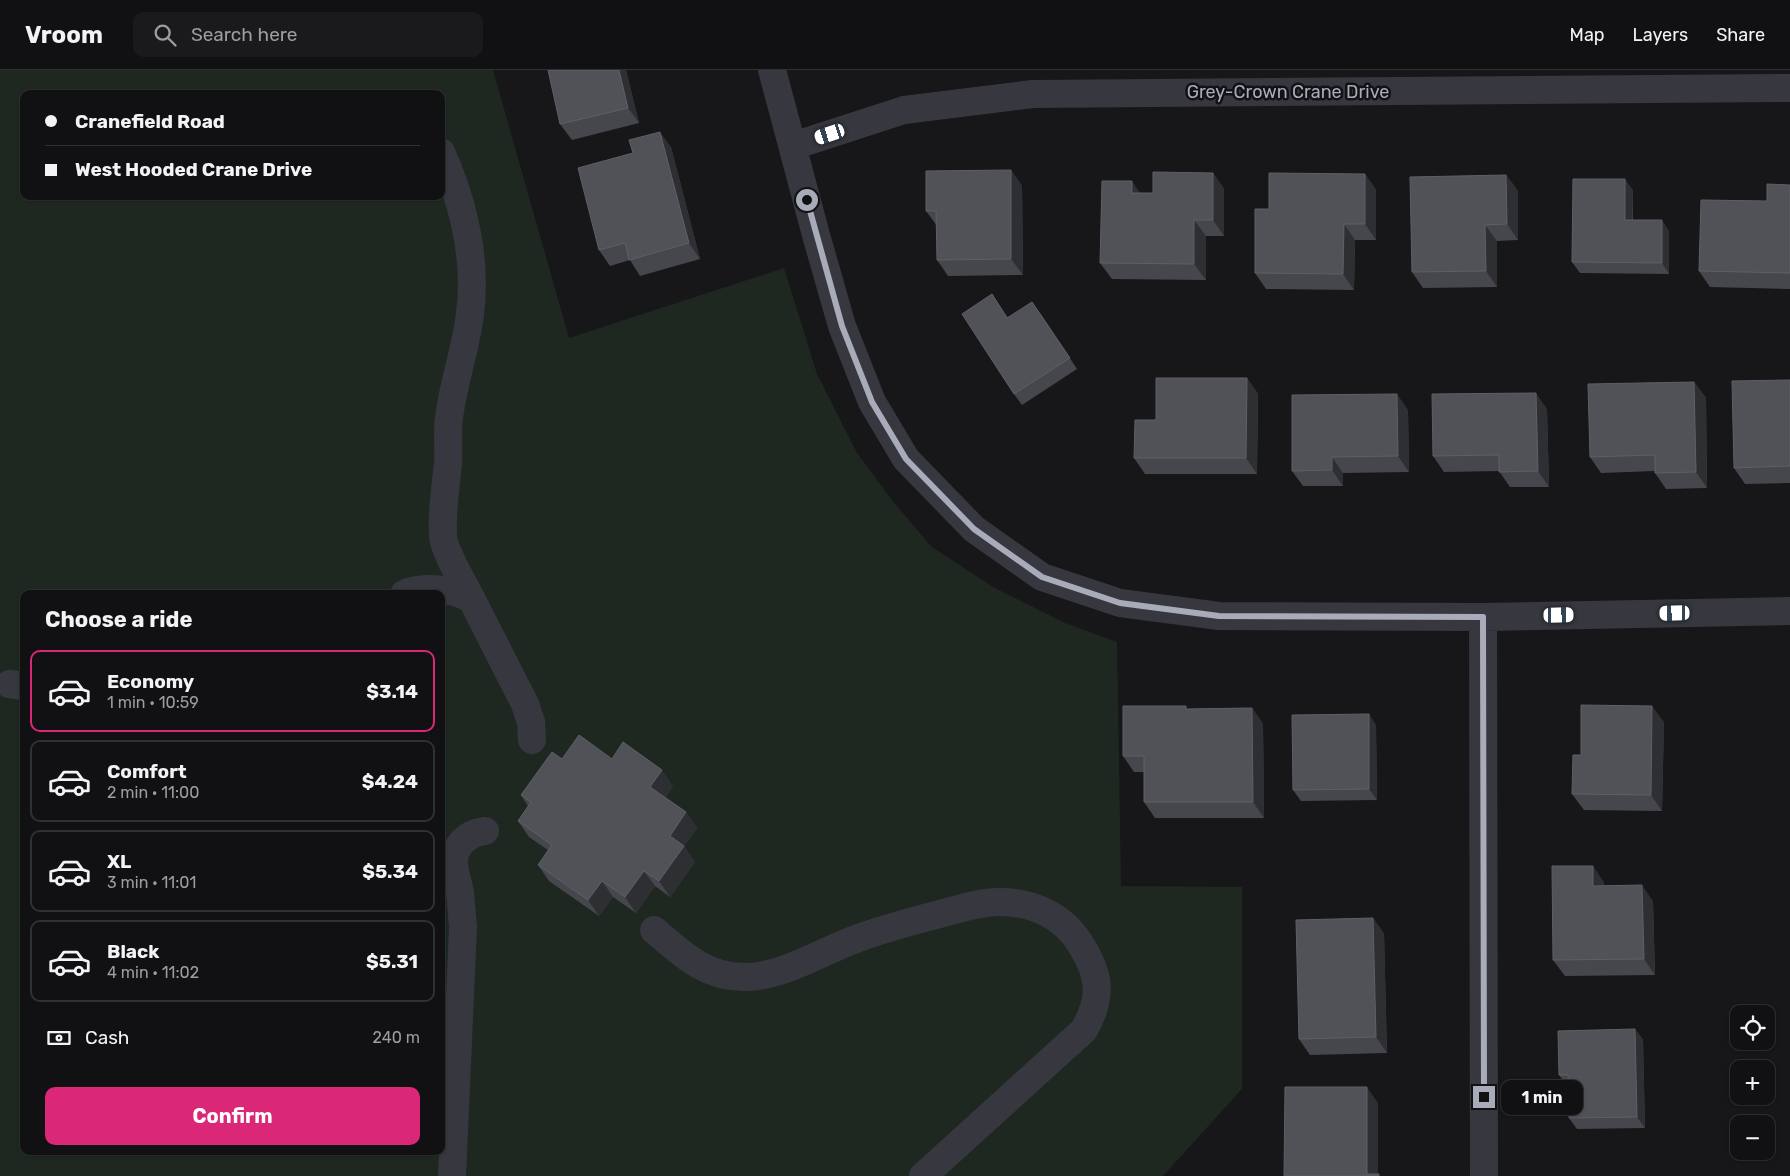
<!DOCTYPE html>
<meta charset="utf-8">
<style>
:root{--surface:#111113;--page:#1a1a1c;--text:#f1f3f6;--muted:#9c9da0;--line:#303133;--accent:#db2777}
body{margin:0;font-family:Rubik,sans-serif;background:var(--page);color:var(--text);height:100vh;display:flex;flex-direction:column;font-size:19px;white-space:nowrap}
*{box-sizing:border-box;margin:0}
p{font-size:16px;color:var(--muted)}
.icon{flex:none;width:28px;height:28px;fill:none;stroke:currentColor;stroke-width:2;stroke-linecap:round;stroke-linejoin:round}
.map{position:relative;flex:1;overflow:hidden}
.side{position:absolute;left:20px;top:520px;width:425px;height:565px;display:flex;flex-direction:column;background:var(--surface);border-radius:10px;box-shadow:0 1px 4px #0004,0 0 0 1px var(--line)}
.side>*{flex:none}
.hud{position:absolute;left:20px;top:20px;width:425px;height:110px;border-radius:10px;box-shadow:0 1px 4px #0004,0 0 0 1px var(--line);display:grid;align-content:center;height:110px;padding:0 25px;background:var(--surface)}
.buttons{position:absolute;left:1730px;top:935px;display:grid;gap:10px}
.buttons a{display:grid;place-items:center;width:45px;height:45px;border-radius:10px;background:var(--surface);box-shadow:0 1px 4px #0004,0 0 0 1px var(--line);font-size:25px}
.end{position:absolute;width:22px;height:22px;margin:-11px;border:6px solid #a8acba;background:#111;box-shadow:0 0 0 2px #111}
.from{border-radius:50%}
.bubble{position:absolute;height:35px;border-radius:10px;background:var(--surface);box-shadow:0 1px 4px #0004,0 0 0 1px var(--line);font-size:16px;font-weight:700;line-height:35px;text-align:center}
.car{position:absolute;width:15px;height:30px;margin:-15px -8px;border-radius:6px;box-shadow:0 0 4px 1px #0007;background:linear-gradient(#fff 24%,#345 0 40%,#fff 0 76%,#345 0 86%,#fff 0)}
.hud b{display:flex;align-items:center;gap:18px;height:48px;font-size:19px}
.hud b+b{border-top:1px solid var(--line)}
.hud i{width:12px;height:12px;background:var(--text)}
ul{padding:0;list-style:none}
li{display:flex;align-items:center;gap:15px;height:82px;margin:0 10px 8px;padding:0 15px;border:2px solid var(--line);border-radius:10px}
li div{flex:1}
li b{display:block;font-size:19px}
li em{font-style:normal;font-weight:700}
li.on{border-color:var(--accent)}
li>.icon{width:45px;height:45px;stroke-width:1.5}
h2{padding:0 25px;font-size:22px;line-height:60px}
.pay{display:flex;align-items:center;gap:12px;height:55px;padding:0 25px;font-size:19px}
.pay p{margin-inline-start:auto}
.primary-button{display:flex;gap:10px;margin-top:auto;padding:10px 25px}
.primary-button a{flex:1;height:58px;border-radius:10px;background:var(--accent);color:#fff;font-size:20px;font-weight:700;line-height:58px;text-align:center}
header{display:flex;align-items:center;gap:30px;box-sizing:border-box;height:70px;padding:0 25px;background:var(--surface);border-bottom:1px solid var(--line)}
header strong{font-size:24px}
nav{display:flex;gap:28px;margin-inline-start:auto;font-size:18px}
.search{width:350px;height:45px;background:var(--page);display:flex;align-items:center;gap:12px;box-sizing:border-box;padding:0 18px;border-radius:10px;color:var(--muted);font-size:19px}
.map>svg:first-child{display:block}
.green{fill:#1e2820;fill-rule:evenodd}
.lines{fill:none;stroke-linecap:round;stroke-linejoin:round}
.minor{stroke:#37383f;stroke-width:28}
.wall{fill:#45474c}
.shaded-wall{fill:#2e2f33}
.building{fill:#505258;stroke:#5e6067}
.route{stroke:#a8acba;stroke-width:6}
.labels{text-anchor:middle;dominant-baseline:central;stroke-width:5;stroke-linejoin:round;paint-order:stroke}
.street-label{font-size:18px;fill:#a8acba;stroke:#121214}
</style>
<header>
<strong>Vroom</strong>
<div class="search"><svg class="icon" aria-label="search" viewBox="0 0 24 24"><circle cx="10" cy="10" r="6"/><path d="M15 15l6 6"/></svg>Search here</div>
<nav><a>Map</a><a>Layers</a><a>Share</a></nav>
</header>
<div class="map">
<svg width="1790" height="1106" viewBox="0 0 1790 1106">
<rect width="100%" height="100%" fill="#171719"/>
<!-- green -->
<path class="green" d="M 0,0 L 493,0 L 569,268 L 784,198 L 817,304 L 857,383 L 895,434 L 932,477 L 993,517 L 1065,553 L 1117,572 L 1121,816 L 1242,817 L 1242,1019 L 1163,1106 L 0,1106 ZM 24,24 L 441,24 L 441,126 L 24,126 ZM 24,524 L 441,524 L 441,1081 L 24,1081 Z"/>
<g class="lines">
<!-- minor -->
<path class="minor" d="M 772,0 L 816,165 L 842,256 L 872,332 L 906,389 L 974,459 L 1042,507 L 1120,533 L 1219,546 L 1483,547 L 1790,541
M 793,76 L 904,40 L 1033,24 L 1790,18
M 441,82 C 463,132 477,189 470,244 C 466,279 453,313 449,348 C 447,363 449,378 448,393 C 446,414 440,454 444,472 C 450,492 463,512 472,530
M 404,524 C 421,515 458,519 472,530 L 525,634 L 531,652 L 532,670
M 1483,547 L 1484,1106
M 9,614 L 24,616
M 654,860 C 682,884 706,908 746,907 C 785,906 820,882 856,869 C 882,859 909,852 936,845 C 956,840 978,832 999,832 C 1033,832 1064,846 1081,875 C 1101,907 1102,928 1084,960 L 923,1106
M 452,1106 L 463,857 C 462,845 461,834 460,822 C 458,813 455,804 454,795 C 453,776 467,763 485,761"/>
</g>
<!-- wall -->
<path class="wall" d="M 626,0 L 639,53 L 572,70 L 560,54 Z
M 671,77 L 700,189 L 640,206 L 630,190 L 610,196 L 599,180 Z
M 1011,100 L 1022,116 L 1023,205 L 948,206 L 937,190 L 937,156 L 926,141 Z
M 1213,103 L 1224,119 L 1224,166 L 1206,166 L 1206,210 L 1112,209 L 1100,193 L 1141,123 L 1153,123 Z
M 1365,104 L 1376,120 L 1376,170 L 1355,170 L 1354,220 L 1266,219 L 1255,203 L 1269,139 Z
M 1506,105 L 1518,121 L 1518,170 L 1497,171 L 1497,217 L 1423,218 L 1412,202 Z
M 1790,115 L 1790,219 L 1710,217 L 1699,201 L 1767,131 Z
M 1633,120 L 1633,150 L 1669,161 L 1669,204 L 1580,203 L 1572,192 Z
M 992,224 L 1008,248 L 1040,243 L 1077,299 L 1022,335 L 1014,324 Z
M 1247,308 L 1258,324 L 1257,404 L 1145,404 L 1134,388 L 1156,350 Z
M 1790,310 L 1790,413 L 1745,414 L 1734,398 Z
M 1694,312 L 1706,328 L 1707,418 L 1666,419 L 1655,403 L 1655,401 L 1601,403 L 1590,387 Z
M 1547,339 L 1549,417 L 1510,417 L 1499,401 L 1444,402 L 1433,386 Z
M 1408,340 L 1409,402 L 1343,403 L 1343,416 L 1303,416 L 1292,401 Z
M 1252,638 L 1263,654 L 1264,748 L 1155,748 L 1144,732 L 1144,702 L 1134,702 L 1123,686 L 1187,639 Z
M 1664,652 L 1662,741 L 1584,740 L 1572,724 L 1581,685 Z
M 1376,655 L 1377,730 L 1301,731 L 1293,720 Z
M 562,689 L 612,689 L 673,716 L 665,728 L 686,742 L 697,758 L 684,776 L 695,792 L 670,827 L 655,816 L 636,843 L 613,827 L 599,846 L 549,811 L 538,795 L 548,780 L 529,767 L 518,751 L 528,736 L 521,725 Z
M 1604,812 L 1604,816 L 1653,831 L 1655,905 L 1565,906 L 1553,890 Z
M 1373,848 L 1384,864 L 1387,983 L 1310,985 L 1299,969 Z
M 1635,959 L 1643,970 L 1645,1058 L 1577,1059 L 1569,1048 L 1568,1016 L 1567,1016 L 1559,1005 Z"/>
<!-- shaded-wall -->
<path class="shaded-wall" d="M 619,0 L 626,0 L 639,53 L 628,38 Z
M 660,62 L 671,77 L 700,189 L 689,173 Z
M 1011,100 L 1022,116 L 1023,205 L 1011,189 Z
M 1213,103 L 1224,119 L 1224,166 L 1213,150 Z
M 1365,104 L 1376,120 L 1376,170 L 1365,154 Z
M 1506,105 L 1518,121 L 1518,170 L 1507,154 Z
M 1625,109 L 1633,120 L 1632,161 L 1625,150 Z
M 1132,111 L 1143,127 L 1132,123 Z
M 1194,150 L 1206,166 L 1206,210 L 1194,194 Z
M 1662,150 L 1669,161 L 1669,204 L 1662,193 Z
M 1344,154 L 1355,170 L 1354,220 L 1343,204 Z
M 1485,155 L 1497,171 L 1497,217 L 1486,201 Z
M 1247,308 L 1258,324 L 1257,404 L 1246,388 Z
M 1694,312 L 1706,328 L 1707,418 L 1696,402 Z
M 1536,323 L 1547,339 L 1549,417 L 1538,401 Z
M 1397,324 L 1408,340 L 1409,402 L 1398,386 Z
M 1332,387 L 1343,403 L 1343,416 L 1332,400 Z
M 1652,636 L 1664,652 L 1662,741 L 1651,725 Z
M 1252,638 L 1263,654 L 1264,748 L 1253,732 Z
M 1369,644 L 1376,655 L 1377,730 L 1369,719 Z
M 662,700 L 673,716 L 661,733 L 650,717 Z
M 686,742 L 697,758 L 684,776 L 695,792 L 670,827 L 659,811 L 670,766 Z
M 1593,796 L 1604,812 L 1604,832 L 1593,816 Z
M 644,801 L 655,816 L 636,843 L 625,827 Z
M 602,811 L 613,827 L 599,846 L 588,830 Z
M 1642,815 L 1653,831 L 1655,905 L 1644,889 Z
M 1373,848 L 1384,864 L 1387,983 L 1376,967 Z
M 1635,959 L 1643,970 L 1645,1058 L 1637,1047 Z
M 1367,1017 L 1378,1033 L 1378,1106 L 1367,1104 Z"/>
<!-- building -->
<path class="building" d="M 548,0 L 619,0 L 628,38 L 560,54 Z
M 660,62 L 689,173 L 629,190 L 625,173 L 599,180 L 578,98 L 633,83 L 629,70 Z
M 1011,100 L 1011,189 L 937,190 L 936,141 L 926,141 L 926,101 Z
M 1153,102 L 1213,103 L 1213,150 L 1194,150 L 1194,194 L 1100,193 L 1102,111 L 1132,111 L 1132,123 L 1153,123 Z
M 1269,103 L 1365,104 L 1365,154 L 1344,154 L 1343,204 L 1255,203 L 1255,139 L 1269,139 Z
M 1506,105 L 1507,154 L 1485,155 L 1486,201 L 1412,202 L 1410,107 Z
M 1573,109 L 1625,109 L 1625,150 L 1662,150 L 1662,193 L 1572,192 Z
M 1767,114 L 1790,115 L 1790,203 L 1699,201 L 1701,130 L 1767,131 Z
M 992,224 L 1007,248 L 1032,232 L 1070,288 L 1014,324 L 962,244 Z
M 1156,308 L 1247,308 L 1246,388 L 1134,388 L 1135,350 L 1156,350 Z
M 1790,310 L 1790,396 L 1734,398 L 1732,311 Z
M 1694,312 L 1696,402 L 1655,403 L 1655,385 L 1590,387 L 1588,314 Z
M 1536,323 L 1538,401 L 1499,402 L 1499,385 L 1433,386 L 1432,324 Z
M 1397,324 L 1398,386 L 1332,387 L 1332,400 L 1292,401 L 1292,325 Z
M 1581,635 L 1652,636 L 1651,725 L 1572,724 L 1573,685 L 1581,685 Z
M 1123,636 L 1186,636 L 1186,639 L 1252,638 L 1253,732 L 1144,732 L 1144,686 L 1123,686 Z
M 1369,644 L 1369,719 L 1293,720 L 1292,645 Z
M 579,665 L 612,689 L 623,672 L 662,700 L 650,717 L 686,742 L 670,766 L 684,776 L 659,811 L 644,801 L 625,827 L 602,811 L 588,830 L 538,795 L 552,775 L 518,751 L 531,732 L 521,725 L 552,682 L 562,689 Z
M 1552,796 L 1593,796 L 1593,816 L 1642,815 L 1644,889 L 1553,890 Z
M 1373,848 L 1376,967 L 1299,969 L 1296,850 Z
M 1635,959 L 1637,1047 L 1569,1048 L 1568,1005 L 1559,1005 L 1558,961 Z
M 1285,1017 L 1367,1017 L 1367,1104 L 1379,1104 L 1379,1106 L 1284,1106 Z"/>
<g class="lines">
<!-- route -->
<path class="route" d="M 807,130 L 842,256 L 872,332 L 906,389 L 974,459 L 1042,507 L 1120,533 L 1219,546 L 1483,547 L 1484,1027"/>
</g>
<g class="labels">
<!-- street labels -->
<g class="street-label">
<text x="1288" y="22">Grey-Crown Crane Drive</text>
</g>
</g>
</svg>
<div class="buttons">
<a><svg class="icon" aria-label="locate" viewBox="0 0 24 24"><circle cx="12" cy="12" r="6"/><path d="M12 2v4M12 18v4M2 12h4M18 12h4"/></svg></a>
<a>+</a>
<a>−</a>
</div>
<i class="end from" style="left:807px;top:130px"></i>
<i class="end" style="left:1484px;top:1027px"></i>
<div class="bubble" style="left:1501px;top:1010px;width:82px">1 min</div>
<i class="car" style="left:830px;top:64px;rotate:252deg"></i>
<i class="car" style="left:1675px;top:543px;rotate:269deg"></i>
<i class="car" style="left:1559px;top:545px;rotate:89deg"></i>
<div class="hud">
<b><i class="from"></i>Cranefield Road</b>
<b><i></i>West Hooded Crane Drive</b>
</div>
<section class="side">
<h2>Choose a ride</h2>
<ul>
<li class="on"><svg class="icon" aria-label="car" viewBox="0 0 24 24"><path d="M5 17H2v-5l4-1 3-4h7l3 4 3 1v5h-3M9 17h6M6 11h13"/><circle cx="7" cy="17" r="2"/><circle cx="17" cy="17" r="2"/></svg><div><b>Economy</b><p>1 min · 10:59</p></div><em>$3.14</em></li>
<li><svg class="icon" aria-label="car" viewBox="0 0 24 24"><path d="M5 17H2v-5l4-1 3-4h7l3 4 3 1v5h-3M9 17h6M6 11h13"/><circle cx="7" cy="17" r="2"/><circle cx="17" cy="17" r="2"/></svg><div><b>Comfort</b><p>2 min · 11:00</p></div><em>$4.24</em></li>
<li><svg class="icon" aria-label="car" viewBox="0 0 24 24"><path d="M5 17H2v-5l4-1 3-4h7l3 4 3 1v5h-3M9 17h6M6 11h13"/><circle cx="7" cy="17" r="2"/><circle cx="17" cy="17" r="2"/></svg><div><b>XL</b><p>3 min · 11:01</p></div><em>$5.34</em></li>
<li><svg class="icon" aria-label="car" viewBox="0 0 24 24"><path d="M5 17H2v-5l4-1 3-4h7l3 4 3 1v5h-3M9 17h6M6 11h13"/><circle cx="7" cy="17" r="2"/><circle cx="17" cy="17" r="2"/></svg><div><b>Black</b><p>4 min · 11:02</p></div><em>$5.31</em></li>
</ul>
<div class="pay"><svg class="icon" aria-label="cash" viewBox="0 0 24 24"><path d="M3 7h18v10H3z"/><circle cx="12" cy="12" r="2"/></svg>Cash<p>240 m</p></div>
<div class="primary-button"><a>Confirm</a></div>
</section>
</div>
